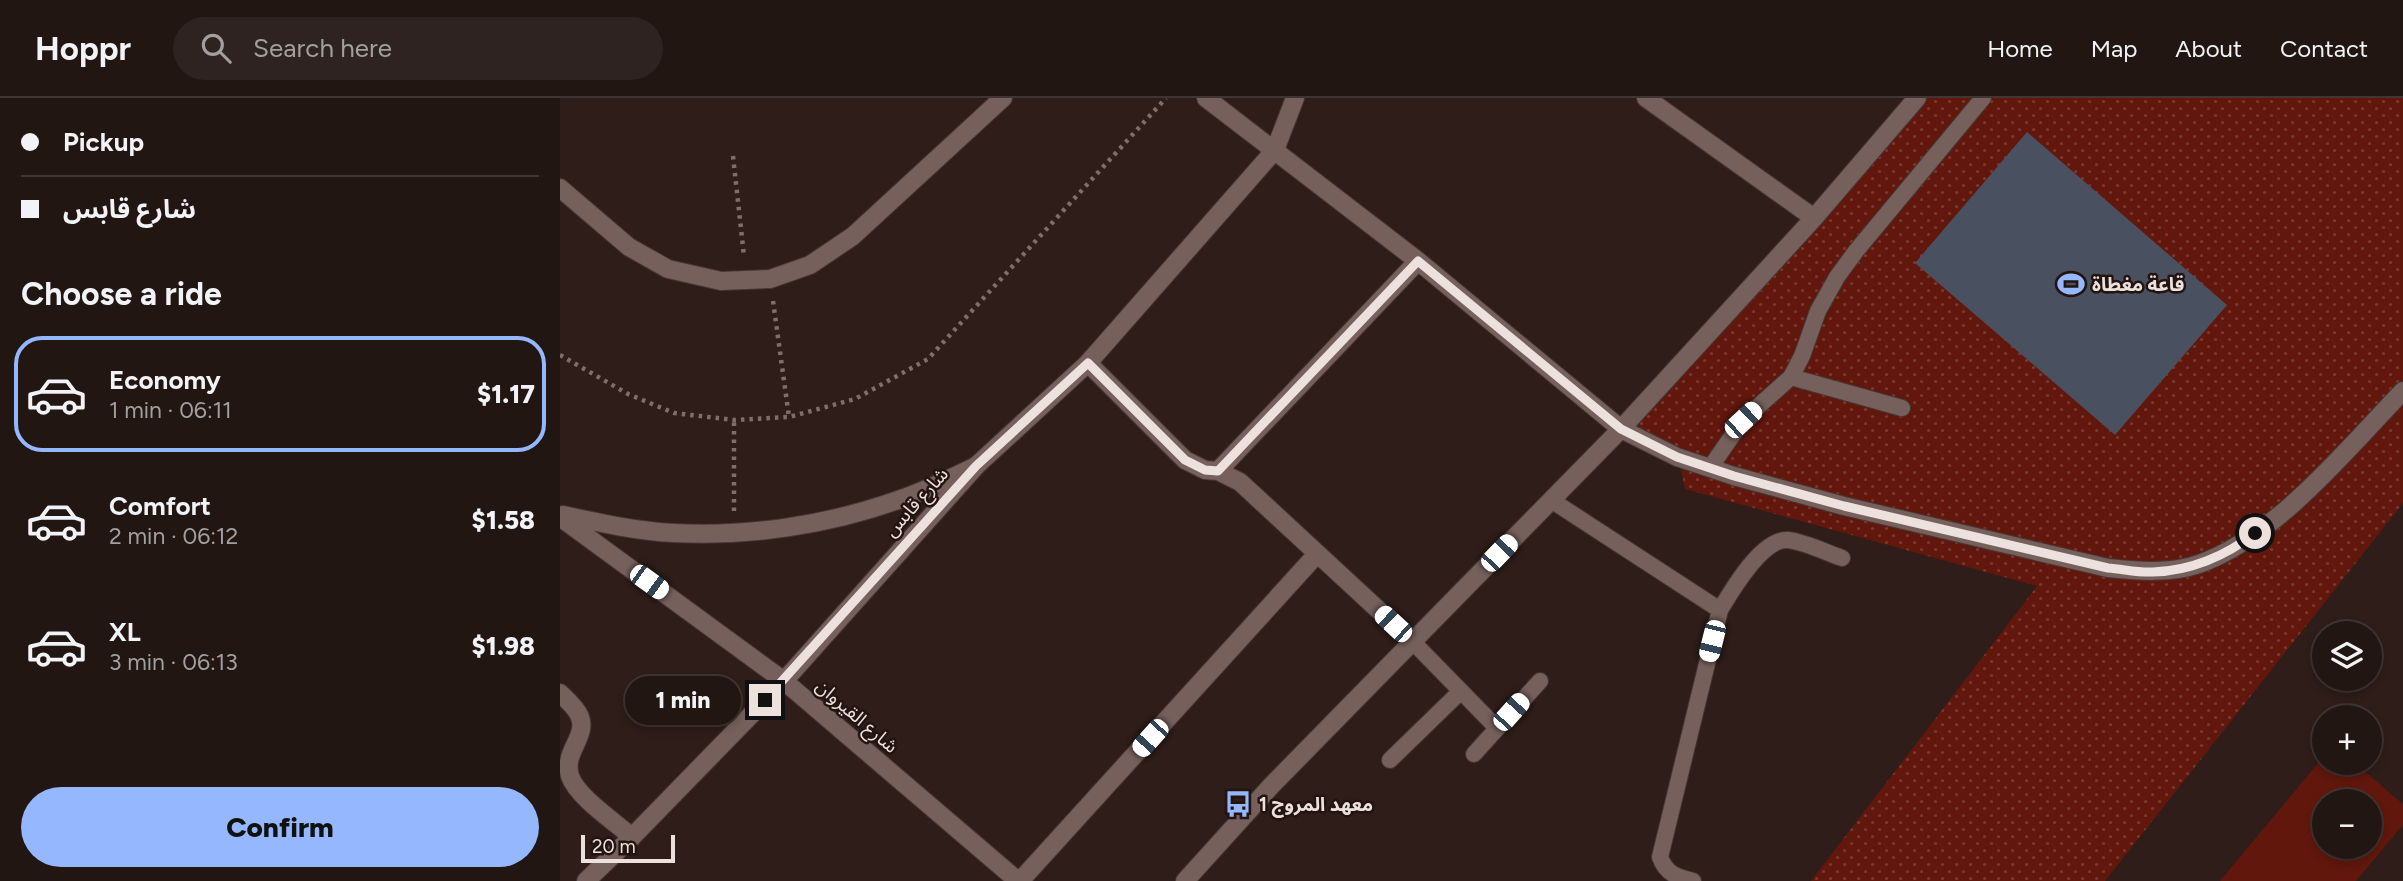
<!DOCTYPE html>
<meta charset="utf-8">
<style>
:root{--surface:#221613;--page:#2e2321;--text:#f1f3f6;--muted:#a29fa0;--line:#3f3533;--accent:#94b7fd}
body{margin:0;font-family:Figtree,"Noto Sans Arabic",sans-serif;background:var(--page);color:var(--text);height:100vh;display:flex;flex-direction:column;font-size:26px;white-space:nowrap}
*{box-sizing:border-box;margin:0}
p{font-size:23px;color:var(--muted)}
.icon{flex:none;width:38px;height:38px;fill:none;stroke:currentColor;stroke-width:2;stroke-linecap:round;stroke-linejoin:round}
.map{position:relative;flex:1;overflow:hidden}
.drawer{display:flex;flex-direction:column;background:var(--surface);width:560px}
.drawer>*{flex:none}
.banner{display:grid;align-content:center;height:154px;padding:0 21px;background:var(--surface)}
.buttons{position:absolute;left:1752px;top:523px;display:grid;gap:14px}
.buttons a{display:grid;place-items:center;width:70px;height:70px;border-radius:50%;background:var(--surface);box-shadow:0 4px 10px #0003,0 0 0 2px var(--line);font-size:35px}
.scale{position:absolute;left:21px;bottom:18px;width:94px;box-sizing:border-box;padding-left:7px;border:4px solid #ede1de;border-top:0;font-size:19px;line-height:24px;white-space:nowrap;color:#ede1de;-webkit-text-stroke:5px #241410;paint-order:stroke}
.end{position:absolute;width:32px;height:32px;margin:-16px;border:9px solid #ede1de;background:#111;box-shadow:0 0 0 4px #111}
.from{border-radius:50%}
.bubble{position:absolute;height:49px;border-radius:24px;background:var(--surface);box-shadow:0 4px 10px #0003,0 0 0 2px var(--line);font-size:23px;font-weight:800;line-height:49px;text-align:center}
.car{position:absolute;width:21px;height:42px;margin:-21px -10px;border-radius:9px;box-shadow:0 0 5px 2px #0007;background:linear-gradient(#fff 24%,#345 0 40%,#fff 0 76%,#345 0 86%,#fff 0)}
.banner b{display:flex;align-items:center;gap:24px;height:66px;font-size:26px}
.banner b+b{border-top:2px solid var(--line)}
.banner i{width:18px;height:18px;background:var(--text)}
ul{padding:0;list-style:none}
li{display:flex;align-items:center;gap:21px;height:116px;margin:0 14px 10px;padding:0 7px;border:4px solid transparent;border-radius:28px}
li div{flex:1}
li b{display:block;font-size:26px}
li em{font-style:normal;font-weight:800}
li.selected{border-color:var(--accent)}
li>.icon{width:63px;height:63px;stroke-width:1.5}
h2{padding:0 21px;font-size:32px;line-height:84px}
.primary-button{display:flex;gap:14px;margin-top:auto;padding:14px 21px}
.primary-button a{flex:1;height:80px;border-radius:42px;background:var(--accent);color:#111;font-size:28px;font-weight:800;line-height:80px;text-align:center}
header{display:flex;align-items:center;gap:42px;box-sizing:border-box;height:98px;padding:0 35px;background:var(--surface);border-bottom:2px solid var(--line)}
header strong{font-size:33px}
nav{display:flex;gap:38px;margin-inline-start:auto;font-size:24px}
.search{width:490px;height:63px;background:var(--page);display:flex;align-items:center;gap:18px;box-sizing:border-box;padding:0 24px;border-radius:38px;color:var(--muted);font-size:26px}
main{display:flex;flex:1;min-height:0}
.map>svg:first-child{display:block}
.grass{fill:url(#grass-dots)}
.pitch{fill:#61170c;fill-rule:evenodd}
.building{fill:#495160}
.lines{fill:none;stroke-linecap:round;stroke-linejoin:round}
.lane-casing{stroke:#453735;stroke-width:18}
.street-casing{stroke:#453735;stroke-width:20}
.secondary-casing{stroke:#453735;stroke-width:20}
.path{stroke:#7e6f6c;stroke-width:4.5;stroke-dasharray:3.5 5;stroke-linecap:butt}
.lane{stroke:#75605c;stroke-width:16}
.street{stroke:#75605c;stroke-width:18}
.secondary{stroke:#75605c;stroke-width:18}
.route{stroke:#ede1de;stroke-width:9}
.labels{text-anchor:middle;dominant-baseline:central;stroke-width:5;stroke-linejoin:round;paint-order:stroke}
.poi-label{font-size:19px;font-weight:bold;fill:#ede1de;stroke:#241410;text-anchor:start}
.street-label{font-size:19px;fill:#ede1de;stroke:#241410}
</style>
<header>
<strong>Hoppr</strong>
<div class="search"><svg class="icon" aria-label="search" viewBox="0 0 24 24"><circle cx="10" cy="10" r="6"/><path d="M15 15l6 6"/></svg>Search here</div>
<nav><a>Home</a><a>Map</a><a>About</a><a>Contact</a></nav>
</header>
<main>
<section class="drawer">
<div class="banner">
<b><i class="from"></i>Pickup</b>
<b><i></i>شارع قابس</b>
</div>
<h2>Choose a ride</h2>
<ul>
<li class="selected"><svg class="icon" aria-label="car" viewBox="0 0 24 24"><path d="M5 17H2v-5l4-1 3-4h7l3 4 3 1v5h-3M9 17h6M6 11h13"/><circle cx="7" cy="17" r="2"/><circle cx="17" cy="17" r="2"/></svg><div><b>Economy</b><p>1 min · 06:11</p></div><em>$1.17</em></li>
<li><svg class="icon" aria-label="car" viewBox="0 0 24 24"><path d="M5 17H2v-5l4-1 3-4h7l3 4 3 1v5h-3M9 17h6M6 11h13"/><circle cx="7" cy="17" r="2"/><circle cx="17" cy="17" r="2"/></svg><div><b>Comfort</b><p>2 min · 06:12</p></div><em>$1.58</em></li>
<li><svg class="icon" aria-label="car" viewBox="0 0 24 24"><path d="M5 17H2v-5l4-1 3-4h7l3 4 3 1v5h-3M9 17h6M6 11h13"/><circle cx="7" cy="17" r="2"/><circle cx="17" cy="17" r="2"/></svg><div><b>XL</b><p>3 min · 06:13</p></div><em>$1.98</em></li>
</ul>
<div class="primary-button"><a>Confirm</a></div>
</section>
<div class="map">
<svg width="1843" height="783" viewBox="0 0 1843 783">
<defs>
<pattern id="grass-dots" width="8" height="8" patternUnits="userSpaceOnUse" patternTransform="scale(1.75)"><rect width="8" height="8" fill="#61170c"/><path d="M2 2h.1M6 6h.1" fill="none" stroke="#78382f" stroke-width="1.8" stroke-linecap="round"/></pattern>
</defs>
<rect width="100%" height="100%" fill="#2e1d19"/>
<!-- grass -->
<path class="grass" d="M 1356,0 L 1843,0 L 1843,405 L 1545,783 L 1251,783 L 1477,488 L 1125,391 L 1117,353 L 1072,330 Z"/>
<!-- pitch -->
<path class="pitch" d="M 1764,658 L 1764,665 L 1795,665 L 1843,706 L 1843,727 L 1796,783 L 1660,783 ZM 1764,704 L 1810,704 L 1810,749 L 1764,749 Z"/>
<!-- building -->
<path class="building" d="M 1467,34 L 1667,207 L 1555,337 L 1355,165 Z"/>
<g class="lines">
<defs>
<path id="lane" d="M 1231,279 L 1342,310
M 1150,370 L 1183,322 L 1231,279 L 1242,258 L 1258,213 L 1277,179 L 1296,153 L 1423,0
M 991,402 L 1160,512
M 852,543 L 937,630
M 914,656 L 980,583
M 830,662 L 901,593
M 1133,783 C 1117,779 1106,776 1100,759 L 1160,512 C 1172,492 1202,440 1228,442 C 1245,444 1265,454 1282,460"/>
<path id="street" d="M 646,0 L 858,163 L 1061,331 L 1117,359 L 1174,378 L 1284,408 L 1548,470 C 1578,473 1610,476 1639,466 C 1717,438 1786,352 1843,293
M 1086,0 L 1254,120
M 0,90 L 69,149 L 108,171 L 161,183 L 210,181 L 250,167 L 293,138 L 443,0
M 528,265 L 625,362 L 645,372 L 658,373 L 680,384 L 852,543
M 658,373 L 858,163
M 3,417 C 40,425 76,433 114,435 C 188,439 268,427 338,402 C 365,393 391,380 416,368
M 0,419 L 224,583 L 458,783
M 0,595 C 6,601 14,608 18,615 C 31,637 2,653 10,678 C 17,699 55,724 72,739
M 460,783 L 757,456
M 625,783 L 711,688 L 1061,331 L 1254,120 L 1357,0"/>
<path id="secondary" d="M 26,783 L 72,739 L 224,583 L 416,368 L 528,265 L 715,52 L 735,0"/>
</defs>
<!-- lane casing -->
<use href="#lane" class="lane-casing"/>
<!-- street casing -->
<use href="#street" class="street-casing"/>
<!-- secondary casing -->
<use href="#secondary" class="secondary-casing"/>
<!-- path -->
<path class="path" d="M 173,58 L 184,158
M 213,203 L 229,319
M 0,257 L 68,296 L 114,315 L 174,322 L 229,319 L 295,301 L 368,261 L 606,0
M 174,413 L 174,322"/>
<!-- lane -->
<use href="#lane" class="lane"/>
<!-- street -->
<use href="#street" class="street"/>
<!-- secondary -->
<use href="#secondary" class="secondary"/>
</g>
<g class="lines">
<!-- route -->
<path class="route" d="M 205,602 L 416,368 L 528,265 L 625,362 L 645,372 L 658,373 L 858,163 L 1061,331 L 1117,359 L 1174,378 L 1284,408 L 1548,470 C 1563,471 1578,475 1593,474 C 1630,473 1666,458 1695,435"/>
</g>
<!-- icons -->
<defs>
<symbol id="stadium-bare" viewBox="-9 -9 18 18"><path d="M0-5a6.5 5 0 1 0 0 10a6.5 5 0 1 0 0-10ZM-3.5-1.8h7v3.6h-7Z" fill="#94b7fd" stroke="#241410" stroke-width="2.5" paint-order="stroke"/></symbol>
<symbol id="bus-bare" viewBox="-9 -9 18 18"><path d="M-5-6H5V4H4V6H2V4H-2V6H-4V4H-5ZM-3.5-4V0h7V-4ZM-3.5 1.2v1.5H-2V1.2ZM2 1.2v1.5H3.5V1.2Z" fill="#94b7fd" stroke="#241410" stroke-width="2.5" paint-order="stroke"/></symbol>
</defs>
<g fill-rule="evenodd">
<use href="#stadium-bare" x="1492" y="167" width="38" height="38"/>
<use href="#bus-bare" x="659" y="687" width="38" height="38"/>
</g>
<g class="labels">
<!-- poi labels -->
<g class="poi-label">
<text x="1532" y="186">قاعة مغطاة</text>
<text x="699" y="706">معهد المروج 1</text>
</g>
<!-- street labels -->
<g class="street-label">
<text transform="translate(356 404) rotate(-48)">شارع قابس</text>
<text transform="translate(297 618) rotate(41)">شارع القيروان</text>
</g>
</g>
</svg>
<div class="buttons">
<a><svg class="icon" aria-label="layers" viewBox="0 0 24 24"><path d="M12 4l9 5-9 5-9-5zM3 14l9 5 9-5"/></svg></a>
<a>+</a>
<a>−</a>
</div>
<div class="scale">20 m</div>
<i class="end from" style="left:1695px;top:435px"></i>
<i class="end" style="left:205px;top:602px"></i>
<div class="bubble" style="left:65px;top:578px;width:116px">1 min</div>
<i class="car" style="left:1183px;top:322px;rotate:47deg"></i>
<i class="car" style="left:939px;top:455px;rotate:44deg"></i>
<i class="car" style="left:89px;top:484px;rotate:126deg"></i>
<i class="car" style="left:833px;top:526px;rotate:313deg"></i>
<i class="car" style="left:1152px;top:543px;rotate:194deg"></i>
<i class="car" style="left:951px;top:614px;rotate:42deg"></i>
<i class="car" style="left:590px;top:640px;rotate:222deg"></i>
</div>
</main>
